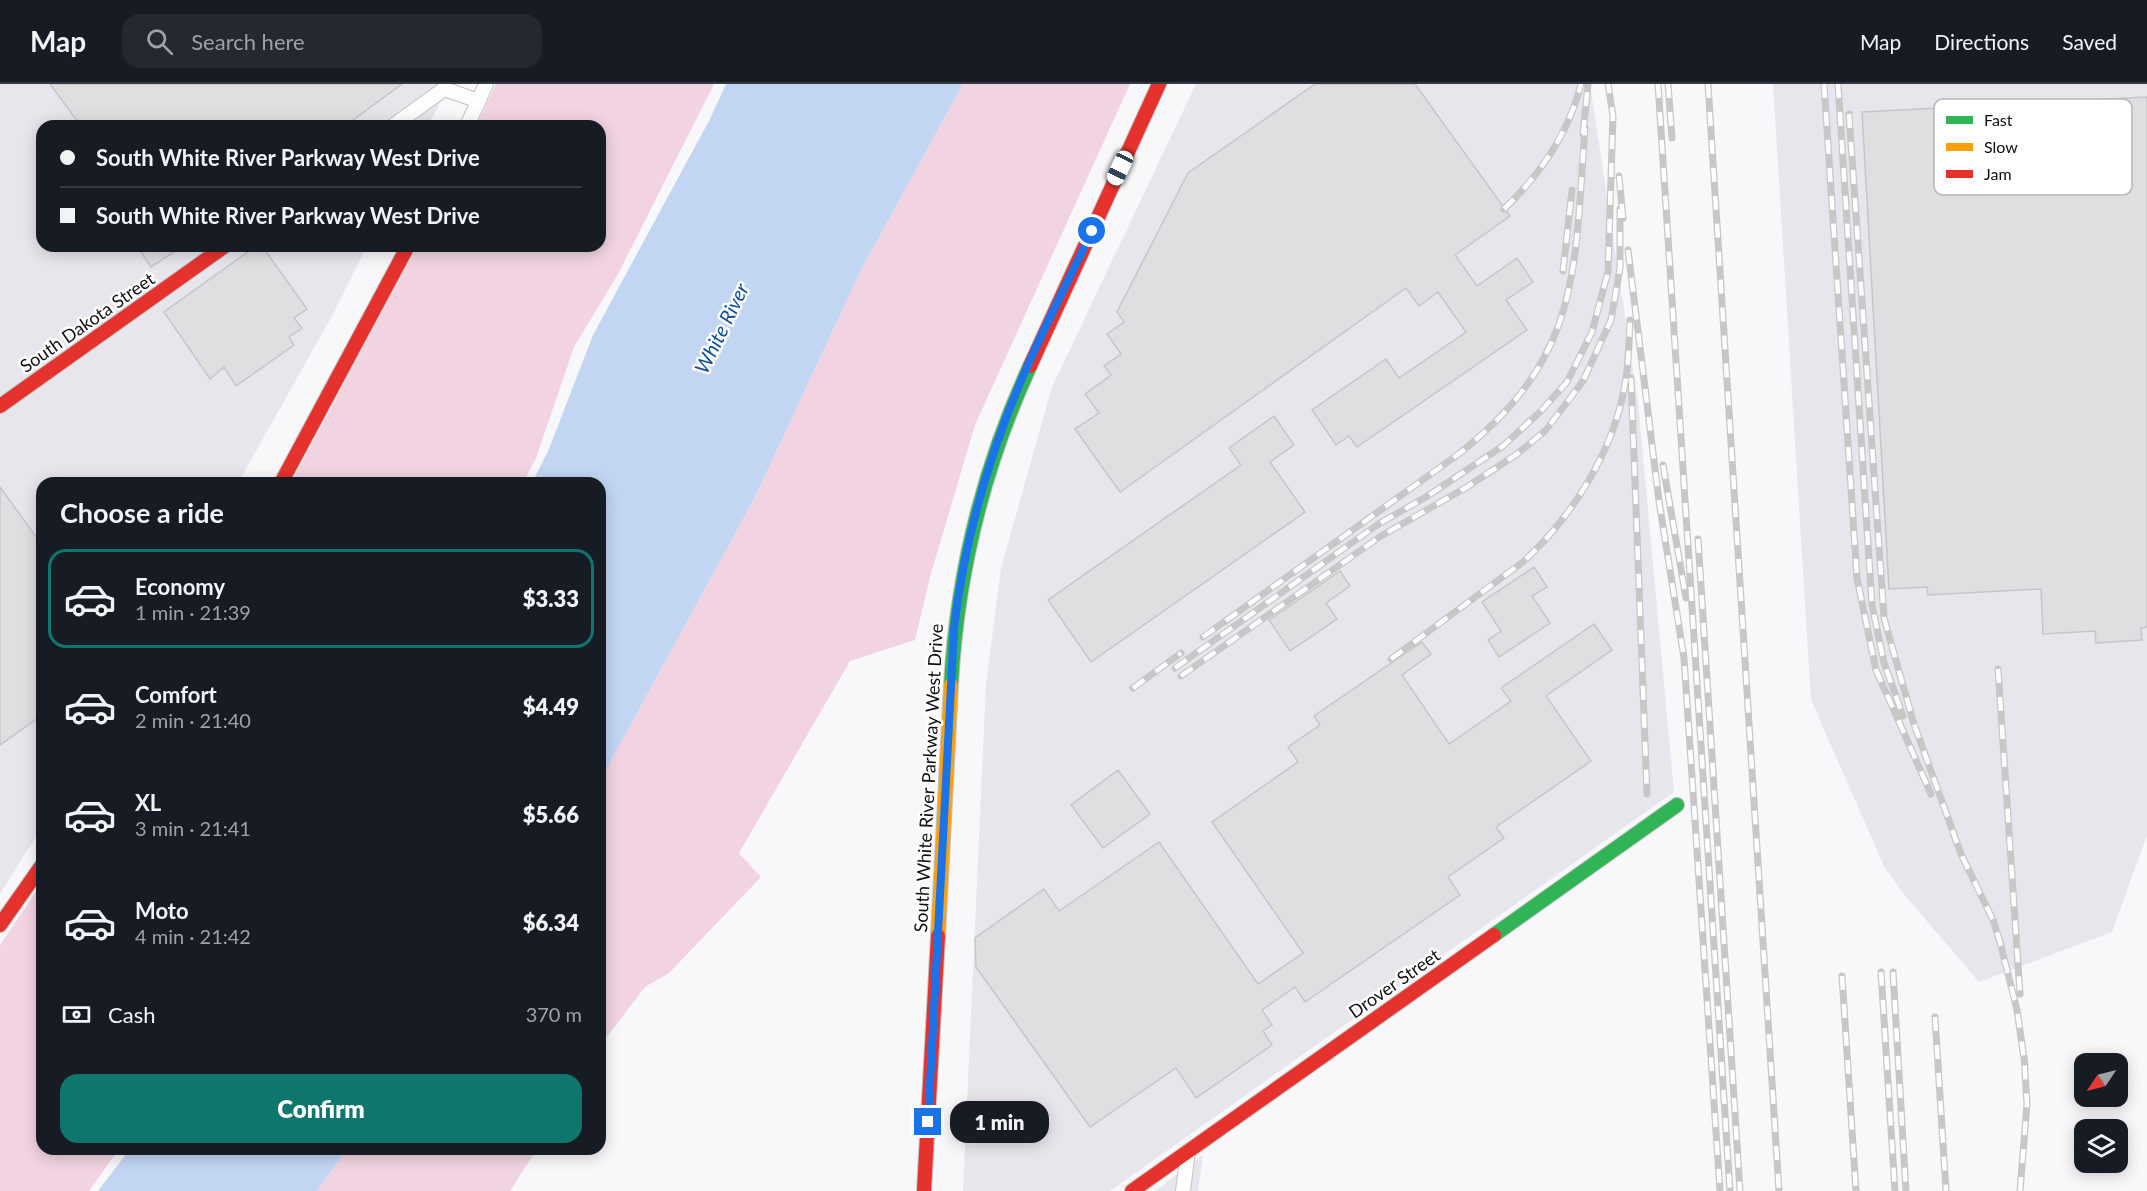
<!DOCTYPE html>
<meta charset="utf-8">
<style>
:root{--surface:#171b24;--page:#242831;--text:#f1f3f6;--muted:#9ea1a6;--line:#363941;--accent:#0f766e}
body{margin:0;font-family:Lato,sans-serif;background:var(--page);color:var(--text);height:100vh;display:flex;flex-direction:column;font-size:22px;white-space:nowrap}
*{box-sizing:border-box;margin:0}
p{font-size:20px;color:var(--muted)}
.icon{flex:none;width:33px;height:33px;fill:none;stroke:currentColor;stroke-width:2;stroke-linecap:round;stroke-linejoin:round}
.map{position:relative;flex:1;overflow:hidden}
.panel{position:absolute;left:36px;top:393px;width:570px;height:678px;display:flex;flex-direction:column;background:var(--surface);border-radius:18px;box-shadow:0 3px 15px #0003}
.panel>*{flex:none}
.top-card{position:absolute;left:36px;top:36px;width:570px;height:132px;border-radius:18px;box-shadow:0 3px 15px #0003;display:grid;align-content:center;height:132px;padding:0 24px;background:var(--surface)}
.needle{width:39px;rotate:235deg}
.controls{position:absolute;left:2074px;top:969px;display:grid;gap:12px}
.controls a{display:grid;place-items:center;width:54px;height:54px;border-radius:12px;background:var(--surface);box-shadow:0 3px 15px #0003;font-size:30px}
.end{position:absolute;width:27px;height:27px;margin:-14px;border:8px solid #1a73e8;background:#fff;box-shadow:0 0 0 3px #fff}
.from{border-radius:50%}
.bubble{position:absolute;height:42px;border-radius:18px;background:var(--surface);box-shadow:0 3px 15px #0003;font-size:20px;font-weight:800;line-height:42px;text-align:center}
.car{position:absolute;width:18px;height:36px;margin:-18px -9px;border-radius:8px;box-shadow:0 0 4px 2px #0007;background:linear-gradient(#fff 24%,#345 0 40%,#fff 0 76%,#345 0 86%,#fff 0)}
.top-card b{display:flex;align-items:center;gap:21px;height:57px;font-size:22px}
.top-card b+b{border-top:2px solid var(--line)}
.top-card i{width:15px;height:15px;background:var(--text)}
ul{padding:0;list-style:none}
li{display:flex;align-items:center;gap:18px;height:99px;margin:0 12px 9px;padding:0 12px;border:3px solid transparent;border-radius:18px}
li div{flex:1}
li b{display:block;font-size:22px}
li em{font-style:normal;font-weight:800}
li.selected{border-color:var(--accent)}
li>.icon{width:54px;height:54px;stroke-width:1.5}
h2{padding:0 24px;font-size:27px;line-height:72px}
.pay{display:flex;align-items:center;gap:15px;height:66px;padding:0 24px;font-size:22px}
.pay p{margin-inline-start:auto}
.cta{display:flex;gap:12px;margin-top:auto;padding:12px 24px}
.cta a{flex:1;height:69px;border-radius:18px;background:var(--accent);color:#fff;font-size:24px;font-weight:800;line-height:69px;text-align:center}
header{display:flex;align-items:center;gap:36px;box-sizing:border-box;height:84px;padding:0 30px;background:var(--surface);border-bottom:2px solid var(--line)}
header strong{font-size:28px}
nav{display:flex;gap:33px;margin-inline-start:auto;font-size:21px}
.search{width:420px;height:54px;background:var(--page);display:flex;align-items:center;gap:15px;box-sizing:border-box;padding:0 21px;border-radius:18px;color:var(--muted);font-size:22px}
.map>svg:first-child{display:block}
.built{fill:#e8e6ed}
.green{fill:#f2d3e1}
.water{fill:#c2d6f4}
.building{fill:#dfdfe1;stroke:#c6c6c8;stroke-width:1.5}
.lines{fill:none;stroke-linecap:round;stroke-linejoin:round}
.street-casing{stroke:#c2c1c3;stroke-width:16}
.fast-casing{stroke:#c2c1c3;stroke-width:16}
.slow-casing{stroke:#c2c1c3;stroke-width:16}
.jam-casing{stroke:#c2c1c3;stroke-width:16}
.street{stroke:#fefefe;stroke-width:14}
.fast{stroke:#30b455;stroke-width:14}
.slow{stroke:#ff9f0a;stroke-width:14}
.jam{stroke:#e5322d;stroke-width:14}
.rail-casing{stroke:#c7c7c8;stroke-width:7}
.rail{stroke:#fff;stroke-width:4.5;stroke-dasharray:14;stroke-linecap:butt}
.route{stroke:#1a73e8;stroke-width:8}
.labels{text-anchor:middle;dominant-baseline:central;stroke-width:5;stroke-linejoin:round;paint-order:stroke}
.street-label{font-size:18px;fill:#100f10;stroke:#fff}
.water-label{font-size:20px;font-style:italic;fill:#0f4e9c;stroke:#fff}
.key{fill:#fff;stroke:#b7b7b7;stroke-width:1.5}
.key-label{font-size:16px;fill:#100f10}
</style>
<header>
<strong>Map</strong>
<div class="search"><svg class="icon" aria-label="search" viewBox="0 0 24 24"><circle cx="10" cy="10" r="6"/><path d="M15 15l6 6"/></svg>Search here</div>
<nav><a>Map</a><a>Directions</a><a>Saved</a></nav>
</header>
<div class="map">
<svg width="2147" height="1107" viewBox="0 0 2147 1107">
<rect width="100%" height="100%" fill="#f8f7fa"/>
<!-- built -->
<path class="built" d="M 0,0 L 450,0 L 428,42 L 42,42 L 42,162 L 367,162 L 332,232 L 238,399 L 42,399 L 42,743 L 0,810 Z
M 1196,0 L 1590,0 L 1638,318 L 1674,708 L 1110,1107 L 963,1107 L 986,601 L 1001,484 L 1052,303 Z
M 1773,0 L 2147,0 L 2147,751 L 2112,848 L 1979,898 L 1902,808 L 1884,782 L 1811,616 Z
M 1203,1071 L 1198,1107 L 1155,1107 Z"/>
<!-- green -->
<path class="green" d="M 496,0 L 714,0 L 617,192 L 574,263 L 536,374 L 523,399 L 291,399 L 417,162 L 600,162 L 600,42 L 476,42 Z
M 963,0 L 1130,0 L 975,341 L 930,493 L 915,556 L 850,577 L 739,769 L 761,793 L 669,889 L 645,903 L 600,962 L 600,697 L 754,415 L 861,186 Z
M 42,799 L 42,1065 L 119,1065 L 89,1107 L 0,1107 L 0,861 Z
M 347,1065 L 537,1065 L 510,1107 L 317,1107 Z"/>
<!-- water -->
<path class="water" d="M 726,0 L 963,0 L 861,186 L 754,415 L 600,697 L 600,399 L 532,399 L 549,365 L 593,251 L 710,35 Z
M 130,1065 L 347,1065 L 317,1107 L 98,1107 Z"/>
<!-- building -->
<path class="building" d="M 50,0 L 402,0 L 345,42 L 81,42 Z
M 1315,0 L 1415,0 L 1510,132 L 1455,171 L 1477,202 L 1517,174 L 1533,198 L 1506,216 L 1527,246 L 1357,363 L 1349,352 L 1336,361 L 1312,326 L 1386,275 L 1399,294 L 1466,248 L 1438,208 L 1419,222 L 1406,204 L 1120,408 L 1075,345 L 1099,329 L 1085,310 L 1111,291 L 1104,282 L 1121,270 L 1107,250 L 1124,238 L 1117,228 L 1188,89 Z
M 2147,13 L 2147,543 L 2141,544 L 2142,556 L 2096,559 L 2095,547 L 2043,550 L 2041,505 L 1928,511 L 1927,503 L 1889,505 L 1862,28 Z
M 137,162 L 183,162 L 151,183 Z
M 256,162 L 262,162 L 307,225 L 294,234 L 302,244 L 289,253 L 294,261 L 236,302 L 224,283 L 210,295 L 164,228 Z
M 1274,332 L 1294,361 L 1270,378 L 1305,428 L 1091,578 L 1048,516 L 1241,381 L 1229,364 Z
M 0,403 L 42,461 L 42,631 L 0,661 Z
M 1534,483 L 1547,503 L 1532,512 L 1550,539 L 1499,573 L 1488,556 L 1501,547 L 1482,518 Z
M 1340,487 L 1350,502 L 1326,519 L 1337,535 L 1290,567 L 1269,536 Z
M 1594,540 L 1612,566 L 1546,612 L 1591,677 L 1496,743 L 1504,754 L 1448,793 L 1460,811 L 1305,918 L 1295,903 L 1262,926 L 1272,941 L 1263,947 L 1272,961 L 1196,1014 L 1176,984 L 1090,1043 L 976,883 L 975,854 L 1044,805 L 1059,827 L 1159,758 L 1258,900 L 1303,869 L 1212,738 L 1298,678 L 1288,663 L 1320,641 L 1314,632 L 1422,558 L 1431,570 L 1402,591 L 1449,660 L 1511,617 L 1501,604 Z
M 1118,686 L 1150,730 L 1103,764 L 1071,721 Z"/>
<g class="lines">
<defs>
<path id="street" d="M 393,42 L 444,5 L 479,17
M 467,42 L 486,0
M 1183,1107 L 1188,1067"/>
<path id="fast" d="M 951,601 C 957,490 983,384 1030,282
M 1494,851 L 1677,721"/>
<path id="slow" d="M 938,852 L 951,601"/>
<path id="jam" d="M 1030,282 L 1159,0
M 0,322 L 225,162
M 281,399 L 408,162
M 0,841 L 42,781
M 924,1107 L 938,852
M 1132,1107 L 1494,851"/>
</defs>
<!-- street casing -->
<use href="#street" class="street-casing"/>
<!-- fast casing -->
<use href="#fast" class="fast-casing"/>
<!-- slow casing -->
<use href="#slow" class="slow-casing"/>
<!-- jam casing -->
<use href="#jam" class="jam-casing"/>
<!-- street -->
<use href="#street" class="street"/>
<!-- fast -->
<use href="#fast" class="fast"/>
<!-- slow -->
<use href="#slow" class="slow"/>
<!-- jam -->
<use href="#jam" class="jam"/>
<defs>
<path id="rail" d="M 1658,0 L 1730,1107
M 1668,0 L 1672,54
M 1708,0 L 1779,1107
M 1824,0 L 1857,494 L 1876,586 L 1931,710
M 1838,0 L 1872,521 L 1884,579 L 1903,632
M 1849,30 L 1884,534 L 1913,637 L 1961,770 L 1993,836 L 2000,858 L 2017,926 L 2025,981
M 1583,50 L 1588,0
M 1619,92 L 1623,134
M 1504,125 C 1540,91 1569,48 1581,0
M 1628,166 L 1659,417 L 1684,574 L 1720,1107
M 1563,187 L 1572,106
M 1631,294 L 1647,710
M 1663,381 L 1686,514
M 1698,455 L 1740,1107
M 1203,553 L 1456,372 C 1582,274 1574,189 1585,44
M 1391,575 L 1523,478 C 1572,433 1614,367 1625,300 C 1629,279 1629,257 1630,236
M 1175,584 L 1377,441 L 1426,413 L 1503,362 L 1542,326 L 1567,298 L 1592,248 L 1608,188 L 1613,32 L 1608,0
M 1998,585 L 2020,910
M 1181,592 L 1381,452 L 1467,403 L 1517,370 L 1546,346 L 1583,297 L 1611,236 L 1620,184 L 1620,125
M 1133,604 L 1181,569
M 1881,888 L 1895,1107
M 1893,888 L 1906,1107
M 1842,892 L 1856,1107
M 1935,933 L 1946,1107
M 2020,1107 L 2027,1020 L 2024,972"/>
</defs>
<!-- rail casing -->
<use href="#rail" class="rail-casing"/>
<!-- rail -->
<use href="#rail" class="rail"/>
</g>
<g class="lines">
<!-- route -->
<path class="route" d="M 928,1038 L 954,545 C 962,474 980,404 1005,337 C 1029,272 1062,210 1092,147"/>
</g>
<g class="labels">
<!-- street labels -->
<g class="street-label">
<text transform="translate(87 238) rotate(-35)">South Dakota Street</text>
<text transform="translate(928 694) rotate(-87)">South White River Parkway West Drive</text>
<text transform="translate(1394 899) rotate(-35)">Drover Street</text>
</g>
<!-- water labels -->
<g class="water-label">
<text transform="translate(721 244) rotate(-64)">White River</text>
</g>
</g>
<!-- legend -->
<rect x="1934" y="15" width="198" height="96" rx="9" class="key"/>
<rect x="1946" y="32" width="27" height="8" fill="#30b455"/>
<rect x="1946" y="59" width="27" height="8" fill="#ff9f0a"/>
<rect x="1946" y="86" width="27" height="8" fill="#e5322d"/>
<g class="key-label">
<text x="1984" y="42">Fast</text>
<text x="1984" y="69">Slow</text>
<text x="1984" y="96">Jam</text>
</g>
</svg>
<div class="controls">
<a><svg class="needle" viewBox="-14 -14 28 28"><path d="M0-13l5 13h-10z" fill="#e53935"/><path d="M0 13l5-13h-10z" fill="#9ea1a6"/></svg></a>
<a><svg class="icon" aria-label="layers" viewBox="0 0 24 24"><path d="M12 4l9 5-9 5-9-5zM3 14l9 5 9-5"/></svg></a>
</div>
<i class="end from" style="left:1092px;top:147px"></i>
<i class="end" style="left:928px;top:1038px"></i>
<div class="bubble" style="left:950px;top:1017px;width:99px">1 min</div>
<i class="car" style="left:1120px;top:84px;rotate:205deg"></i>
<div class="top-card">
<b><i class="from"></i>South White River Parkway West Drive</b>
<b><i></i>South White River Parkway West Drive</b>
</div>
<section class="panel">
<h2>Choose a ride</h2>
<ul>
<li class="selected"><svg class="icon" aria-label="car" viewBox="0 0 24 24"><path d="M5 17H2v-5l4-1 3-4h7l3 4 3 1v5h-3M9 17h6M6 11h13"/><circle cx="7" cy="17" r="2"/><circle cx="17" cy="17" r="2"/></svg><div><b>Economy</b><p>1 min · 21:39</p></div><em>$3.33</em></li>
<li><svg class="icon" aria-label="car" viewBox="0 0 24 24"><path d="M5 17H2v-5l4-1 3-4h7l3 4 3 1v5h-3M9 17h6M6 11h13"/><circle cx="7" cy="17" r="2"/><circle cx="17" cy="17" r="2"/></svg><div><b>Comfort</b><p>2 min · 21:40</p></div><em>$4.49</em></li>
<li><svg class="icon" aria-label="car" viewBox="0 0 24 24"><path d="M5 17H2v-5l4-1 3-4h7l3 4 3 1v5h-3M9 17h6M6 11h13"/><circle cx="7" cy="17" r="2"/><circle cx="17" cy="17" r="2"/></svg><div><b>XL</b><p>3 min · 21:41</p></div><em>$5.66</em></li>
<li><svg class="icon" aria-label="car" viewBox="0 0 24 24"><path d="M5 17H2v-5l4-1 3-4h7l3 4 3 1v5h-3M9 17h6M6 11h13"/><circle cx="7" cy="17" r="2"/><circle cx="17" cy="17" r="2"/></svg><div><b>Moto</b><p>4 min · 21:42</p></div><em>$6.34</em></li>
</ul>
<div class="pay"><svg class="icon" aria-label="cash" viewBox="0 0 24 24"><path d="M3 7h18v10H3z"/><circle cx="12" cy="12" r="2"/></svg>Cash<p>370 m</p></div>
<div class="cta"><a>Confirm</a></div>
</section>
</div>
